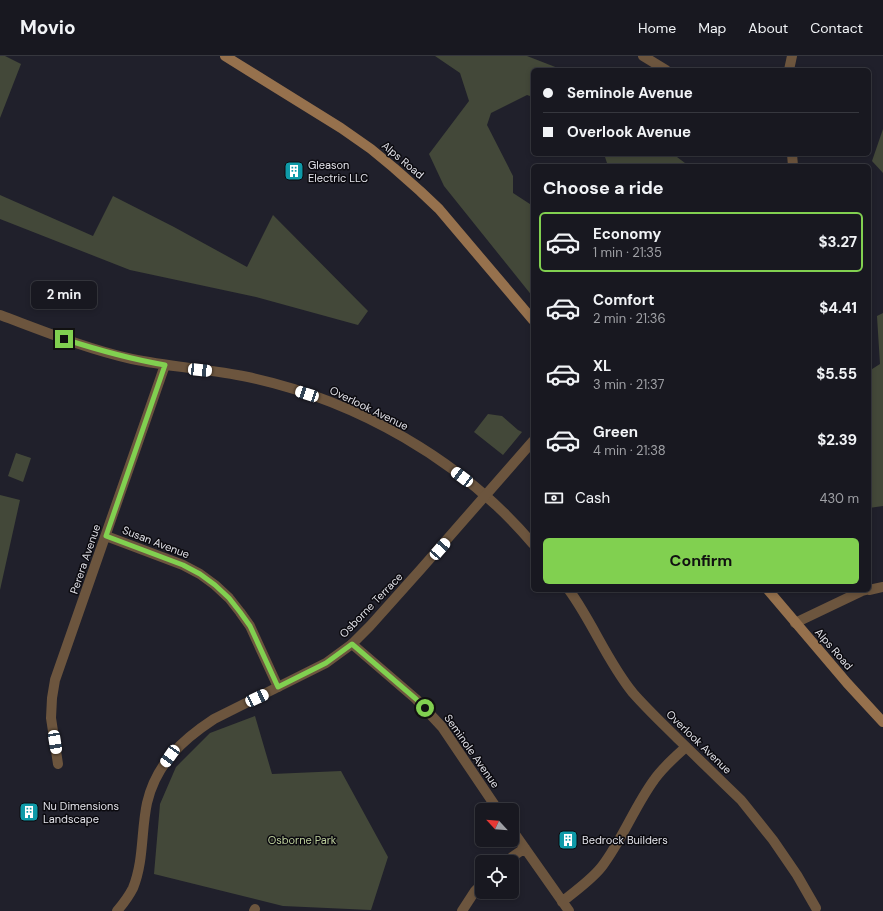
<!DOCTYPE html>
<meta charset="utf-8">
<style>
:root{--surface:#181820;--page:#212129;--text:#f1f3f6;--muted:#9fa0a5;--line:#36373e;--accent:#81d050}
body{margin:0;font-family:"DM Sans",sans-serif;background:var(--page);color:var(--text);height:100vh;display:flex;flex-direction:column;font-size:15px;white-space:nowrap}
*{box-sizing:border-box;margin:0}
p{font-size:13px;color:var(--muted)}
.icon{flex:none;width:22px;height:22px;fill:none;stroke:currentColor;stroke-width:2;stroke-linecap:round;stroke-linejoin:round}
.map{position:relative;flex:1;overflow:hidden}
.drawer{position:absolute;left:531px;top:108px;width:340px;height:428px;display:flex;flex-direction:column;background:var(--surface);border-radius:6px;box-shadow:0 2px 6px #0003,0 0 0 1px var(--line)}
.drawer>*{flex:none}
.guide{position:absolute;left:531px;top:12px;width:340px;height:88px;border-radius:6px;box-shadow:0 2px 6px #0003,0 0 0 1px var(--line);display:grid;align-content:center;height:88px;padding:0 12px;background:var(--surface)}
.needle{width:26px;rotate:296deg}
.buttons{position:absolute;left:475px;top:747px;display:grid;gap:8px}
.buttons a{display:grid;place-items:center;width:44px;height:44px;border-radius:6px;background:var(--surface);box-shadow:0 2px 6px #0003,0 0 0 1px var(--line);font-size:20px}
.end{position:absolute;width:18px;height:18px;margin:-9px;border:5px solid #81d050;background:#111;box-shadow:0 0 0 2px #111}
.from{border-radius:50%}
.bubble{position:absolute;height:28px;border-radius:6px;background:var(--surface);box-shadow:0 2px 6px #0003,0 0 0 1px var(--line);font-size:13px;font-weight:700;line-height:28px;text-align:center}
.car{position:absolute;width:12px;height:24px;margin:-12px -6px;border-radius:5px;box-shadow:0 0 3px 1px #0007;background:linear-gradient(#fff 24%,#345 0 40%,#fff 0 76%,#345 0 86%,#fff 0)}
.guide b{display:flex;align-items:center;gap:14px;height:38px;font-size:15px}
.guide b+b{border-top:1px solid var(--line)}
.guide i{width:10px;height:10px;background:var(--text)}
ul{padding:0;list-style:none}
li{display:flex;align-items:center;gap:12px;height:60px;margin:0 8px 6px;padding:0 4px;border:2px solid transparent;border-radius:6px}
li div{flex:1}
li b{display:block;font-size:15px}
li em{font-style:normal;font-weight:700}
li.current{border-color:var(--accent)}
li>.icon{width:36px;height:36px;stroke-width:1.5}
h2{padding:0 12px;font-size:18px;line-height:48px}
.pay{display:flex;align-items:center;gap:10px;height:44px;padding:0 12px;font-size:15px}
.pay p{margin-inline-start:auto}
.action{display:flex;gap:8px;margin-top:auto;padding:8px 12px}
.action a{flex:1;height:46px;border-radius:6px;background:var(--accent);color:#111;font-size:16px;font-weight:700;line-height:46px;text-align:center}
header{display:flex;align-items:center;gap:24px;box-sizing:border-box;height:56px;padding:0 20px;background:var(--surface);border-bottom:1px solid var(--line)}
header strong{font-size:19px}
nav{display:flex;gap:22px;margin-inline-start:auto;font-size:14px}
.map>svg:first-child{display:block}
.green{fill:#434839}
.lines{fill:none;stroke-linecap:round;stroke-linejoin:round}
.minor{stroke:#6c553e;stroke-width:10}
.tertiary{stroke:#6c553e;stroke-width:10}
.secondary{stroke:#96714d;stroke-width:10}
.route{stroke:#81d050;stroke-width:5}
.labels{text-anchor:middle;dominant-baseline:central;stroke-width:3;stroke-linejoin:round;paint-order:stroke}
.street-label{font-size:11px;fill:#e1e1e8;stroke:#0b0a0f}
.poi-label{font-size:11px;fill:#e1e1e8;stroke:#0b0a0f;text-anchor:start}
.park-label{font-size:11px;fill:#bcce9b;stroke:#0b0a0f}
</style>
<header>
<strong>Movio</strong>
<nav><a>Home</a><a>Map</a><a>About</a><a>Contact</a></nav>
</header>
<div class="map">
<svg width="883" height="855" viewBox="0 0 883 855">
<rect width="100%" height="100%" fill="#20202b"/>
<!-- green -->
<path class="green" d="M 0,0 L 5,0 L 21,8 L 0,62 Z
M 435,0 L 527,0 L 563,14 L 533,14 L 533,41 L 527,39 L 491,57 L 487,69 L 513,120 L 513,137 L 533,150 L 533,241 L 444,130 L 429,98 L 469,45 L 460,17 Z
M 883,73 L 883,117 L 872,105 Z
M 604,98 L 673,98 L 689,110 L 608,110 Z
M 0,139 L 93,180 L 113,140 L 174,171 L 247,211 L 273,159 L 368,255 L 358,269 L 256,241 L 130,214 L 0,163 Z
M 883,257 L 883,450 L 869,452 L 869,315 L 880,308 L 877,260 Z
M 488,358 L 502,360 L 518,374 L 522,376 L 503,399 L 474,376 Z
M 16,397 L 31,402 L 23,426 L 8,420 Z
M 0,439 L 20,444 L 0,534 Z
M 255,660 L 272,718 L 341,715 L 388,801 L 371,854 L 283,850 L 154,818 L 160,748 L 176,711 L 210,677 Z"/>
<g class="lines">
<!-- minor -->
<path class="minor" d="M 643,0 L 666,14
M 789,14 L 792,0
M 792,98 L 793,110
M 0,259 C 43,275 87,293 132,303 C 170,311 210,313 248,321 C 356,344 462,404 533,488
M 106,480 L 183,509 L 200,518 L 215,529 L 229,542 L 240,556 L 250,570 L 278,631
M 569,534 C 593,567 607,605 633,637 C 647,653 663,668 678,683 C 699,703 720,724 741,744 L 773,784 L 797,819 L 816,852
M 869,534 L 883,531
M 795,567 L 862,535 L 866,534
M 352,588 L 416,643 L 442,671 L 498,754
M 58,708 L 51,662 L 52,642 L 55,624 L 165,309
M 512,774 L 569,855
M 505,806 L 525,792
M 562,846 C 576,834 593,823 603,809 C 623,782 635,750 654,724 C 663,711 675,701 686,691
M 254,855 L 255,853
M 462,855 L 475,835 L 482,828"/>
<!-- tertiary -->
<path class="tertiary" d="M 117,855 C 123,848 129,840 133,832 C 144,805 141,775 147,747 C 156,708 182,684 214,663 L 326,607 L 352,588 L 370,570 L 421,513 L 533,385"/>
<!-- secondary -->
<path class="secondary" d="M 225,0 L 341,72 L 371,93 L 394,112 L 420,135 L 439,153 L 533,264
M 768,534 L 847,627 L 883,666"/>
</g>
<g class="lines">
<!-- route -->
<path class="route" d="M 64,283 C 98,294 130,303 165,309 L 106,480 L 183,509 L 200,518 L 215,529 L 229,542 L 240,556 L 250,570 L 278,631 L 326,607 L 352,588 L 416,643 L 425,652"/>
</g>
<!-- icons -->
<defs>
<symbol id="building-square" viewBox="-11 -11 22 22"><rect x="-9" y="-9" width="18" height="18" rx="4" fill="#0f9aa8" stroke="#0b0a0f"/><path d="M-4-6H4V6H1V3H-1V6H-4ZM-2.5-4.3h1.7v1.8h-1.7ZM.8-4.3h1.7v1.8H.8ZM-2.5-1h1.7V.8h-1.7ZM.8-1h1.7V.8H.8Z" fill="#fff"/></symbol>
</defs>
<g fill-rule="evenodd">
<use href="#building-square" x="283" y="104" width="22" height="22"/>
<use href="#building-square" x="18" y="745" width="22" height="22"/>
<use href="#building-square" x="557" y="773" width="22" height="22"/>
</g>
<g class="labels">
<!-- street labels -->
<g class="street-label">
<text transform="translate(403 104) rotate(40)">Alps Road</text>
<text transform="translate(369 352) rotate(26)">Overlook Avenue</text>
<text transform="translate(156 486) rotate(21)">Susan Avenue</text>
<text transform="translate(85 503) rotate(-71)">Perera Avenue</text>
<text transform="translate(371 549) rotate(-46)">Osborne Terrace</text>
<text transform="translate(834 593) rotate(49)">Alps Road</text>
<text transform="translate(699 686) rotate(44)">Overlook Avenue</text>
<text transform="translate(472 695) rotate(55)">Seminole Avenue</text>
</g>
<!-- poi labels -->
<g class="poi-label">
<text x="308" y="109">Gleason<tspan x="308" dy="13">Electric LLC</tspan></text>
<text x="43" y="750">Nu Dimensions<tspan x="43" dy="13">Landscape</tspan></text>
<text x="582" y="784">Bedrock Builders</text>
</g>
<!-- park labels -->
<g class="park-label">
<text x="302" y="784">Osborne Park</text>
</g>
</g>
</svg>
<div class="buttons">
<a><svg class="needle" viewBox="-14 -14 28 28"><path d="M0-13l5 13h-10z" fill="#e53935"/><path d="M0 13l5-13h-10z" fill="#9fa0a5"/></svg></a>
<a><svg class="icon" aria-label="locate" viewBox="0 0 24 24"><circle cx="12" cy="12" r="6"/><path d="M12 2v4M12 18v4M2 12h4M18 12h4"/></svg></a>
</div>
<i class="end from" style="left:425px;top:652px"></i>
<i class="end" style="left:64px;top:283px"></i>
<div class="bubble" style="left:31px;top:225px;width:66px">2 min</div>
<i class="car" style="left:200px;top:314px;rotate:96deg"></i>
<i class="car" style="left:307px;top:338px;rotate:288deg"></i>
<i class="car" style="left:462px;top:421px;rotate:307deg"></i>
<i class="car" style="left:440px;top:493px;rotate:41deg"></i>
<i class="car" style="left:257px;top:642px;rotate:65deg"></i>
<i class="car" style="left:55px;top:686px;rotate:171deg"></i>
<i class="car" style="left:170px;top:700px;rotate:215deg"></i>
<div class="guide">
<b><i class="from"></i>Seminole Avenue</b>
<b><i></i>Overlook Avenue</b>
</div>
<section class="drawer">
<h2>Choose a ride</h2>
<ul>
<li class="current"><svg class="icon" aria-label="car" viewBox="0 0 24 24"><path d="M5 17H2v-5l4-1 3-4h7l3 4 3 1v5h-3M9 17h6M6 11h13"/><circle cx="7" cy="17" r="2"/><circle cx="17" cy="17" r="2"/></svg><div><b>Economy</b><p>1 min · 21:35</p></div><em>$3.27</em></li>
<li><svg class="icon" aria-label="car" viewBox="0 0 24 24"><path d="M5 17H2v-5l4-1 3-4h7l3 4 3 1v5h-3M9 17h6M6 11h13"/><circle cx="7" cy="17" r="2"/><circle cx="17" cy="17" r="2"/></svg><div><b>Comfort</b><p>2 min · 21:36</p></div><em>$4.41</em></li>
<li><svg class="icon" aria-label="car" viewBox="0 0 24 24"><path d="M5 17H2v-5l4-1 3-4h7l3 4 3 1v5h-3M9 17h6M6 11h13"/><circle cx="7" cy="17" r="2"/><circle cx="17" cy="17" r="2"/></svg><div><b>XL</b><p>3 min · 21:37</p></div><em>$5.55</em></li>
<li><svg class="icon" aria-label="car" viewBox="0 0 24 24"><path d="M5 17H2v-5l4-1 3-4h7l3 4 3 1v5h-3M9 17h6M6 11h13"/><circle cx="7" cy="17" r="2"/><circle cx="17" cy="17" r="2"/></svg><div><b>Green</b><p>4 min · 21:38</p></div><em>$2.39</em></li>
</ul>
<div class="pay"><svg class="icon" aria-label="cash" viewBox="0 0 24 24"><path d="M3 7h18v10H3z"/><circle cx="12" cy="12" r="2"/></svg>Cash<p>430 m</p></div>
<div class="action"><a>Confirm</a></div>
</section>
</div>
